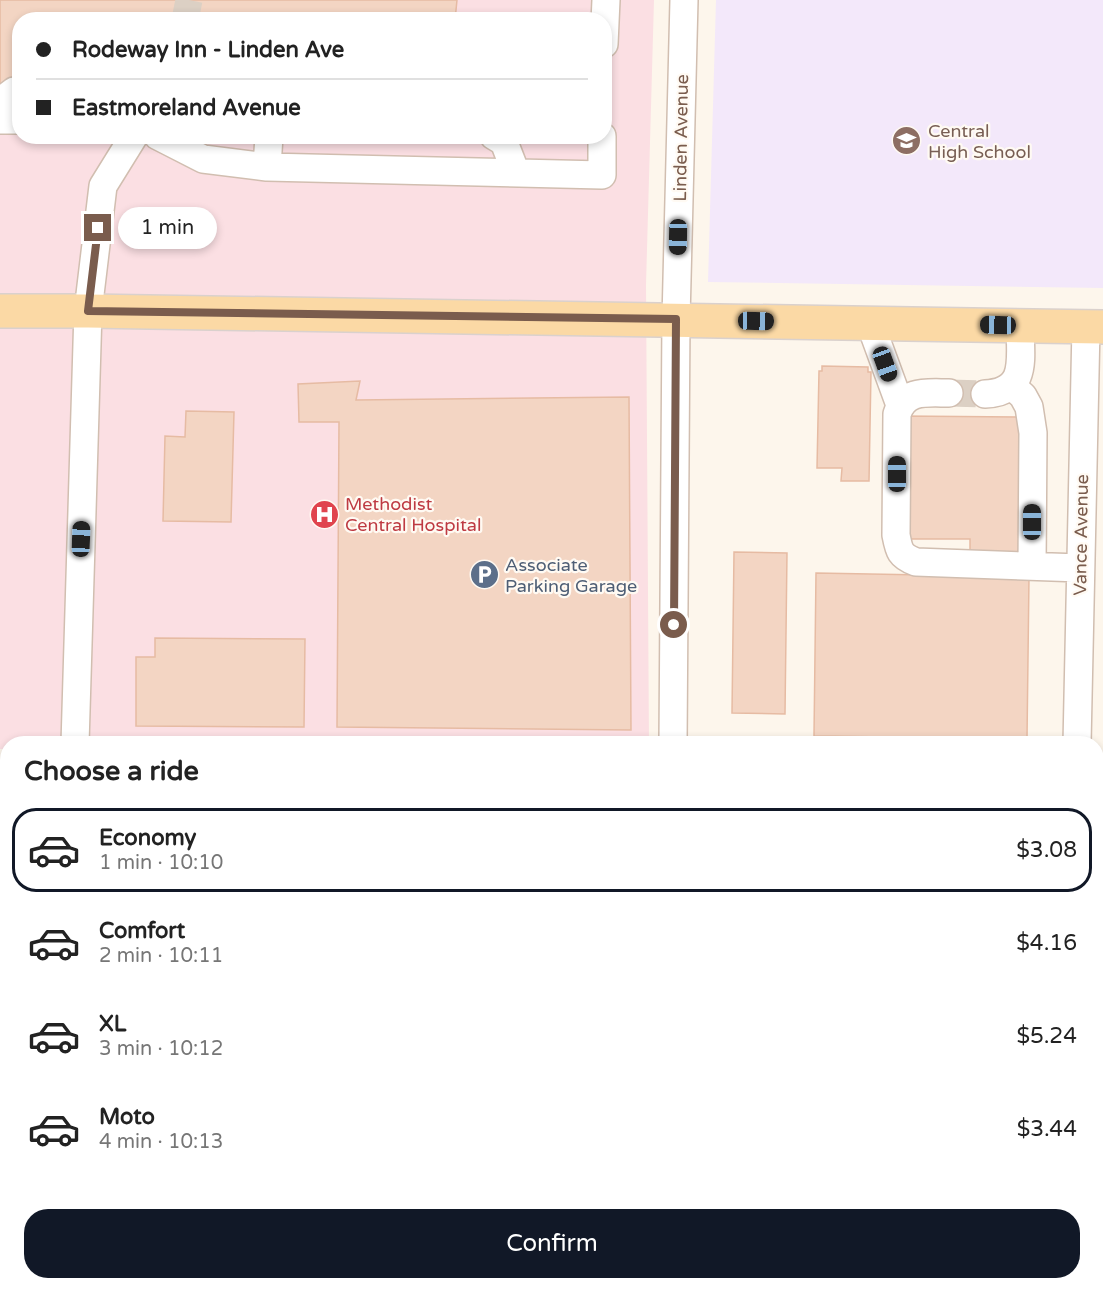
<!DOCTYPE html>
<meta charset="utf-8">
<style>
:root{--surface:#fff;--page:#f2f2f2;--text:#222;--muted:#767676;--line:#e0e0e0;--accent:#111827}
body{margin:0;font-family:"Varela Round",sans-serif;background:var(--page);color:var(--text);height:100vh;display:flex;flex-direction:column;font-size:22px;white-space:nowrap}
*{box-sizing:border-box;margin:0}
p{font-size:20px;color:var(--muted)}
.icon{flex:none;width:33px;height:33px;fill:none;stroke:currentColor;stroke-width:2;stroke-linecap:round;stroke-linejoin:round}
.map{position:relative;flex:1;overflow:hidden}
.details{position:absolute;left:0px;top:736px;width:1104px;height:554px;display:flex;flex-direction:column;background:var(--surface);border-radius:24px 24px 0 0;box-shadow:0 3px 9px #0003}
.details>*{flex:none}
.hud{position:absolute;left:12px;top:12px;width:600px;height:132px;border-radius:24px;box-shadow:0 3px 9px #0003;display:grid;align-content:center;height:132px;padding:0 24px;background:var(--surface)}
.end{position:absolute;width:27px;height:27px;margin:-14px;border:8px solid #7a5c4d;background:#fff;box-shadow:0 0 0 3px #fff}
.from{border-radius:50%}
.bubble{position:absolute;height:42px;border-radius:21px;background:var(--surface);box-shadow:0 3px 9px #0003;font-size:20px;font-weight:600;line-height:42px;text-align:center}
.car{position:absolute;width:18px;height:36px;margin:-18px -9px;border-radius:8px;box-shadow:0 0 4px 2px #0007;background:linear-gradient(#222 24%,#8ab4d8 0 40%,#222 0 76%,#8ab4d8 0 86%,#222 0)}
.hud b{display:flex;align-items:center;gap:21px;height:57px;font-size:22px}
.hud b+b{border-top:2px solid var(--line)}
.hud i{width:15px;height:15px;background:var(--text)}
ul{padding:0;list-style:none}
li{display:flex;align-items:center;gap:18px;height:84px;margin:0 12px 9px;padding:0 12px;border:3px solid transparent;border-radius:24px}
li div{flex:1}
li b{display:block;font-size:22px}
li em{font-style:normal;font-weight:600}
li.current{border-color:var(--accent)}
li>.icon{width:54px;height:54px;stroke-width:1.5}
h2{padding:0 24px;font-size:27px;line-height:72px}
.action{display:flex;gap:12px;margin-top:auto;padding:12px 24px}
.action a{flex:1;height:69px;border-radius:24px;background:var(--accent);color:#fff;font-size:24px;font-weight:600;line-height:69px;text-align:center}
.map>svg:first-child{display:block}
.education{fill:#f3e8fa}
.medical{fill:#fbdfe3;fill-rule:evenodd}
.building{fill:#f3d5c3;stroke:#e6bba3;stroke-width:1.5}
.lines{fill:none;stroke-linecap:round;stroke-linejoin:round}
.minor-tunnel{stroke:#dcd0c4;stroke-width:27;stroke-dasharray:27 14;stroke-linecap:butt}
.minor-casing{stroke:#d1beb0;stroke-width:30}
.major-casing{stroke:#dad1cd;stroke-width:36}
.minor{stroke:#fff;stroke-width:27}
.major{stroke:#fbd9a5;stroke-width:33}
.route{stroke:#7a5c4d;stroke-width:8}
.labels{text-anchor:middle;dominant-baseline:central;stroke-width:4.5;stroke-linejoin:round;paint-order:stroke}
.education-label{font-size:18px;fill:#785e54;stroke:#fffaf3;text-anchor:start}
.street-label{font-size:18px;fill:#7a5c4d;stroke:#fffaf3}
.health-label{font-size:18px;fill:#be3a42;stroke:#fffaf3;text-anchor:start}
.service-label{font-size:18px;fill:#4e5e75;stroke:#fffaf3;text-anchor:start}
</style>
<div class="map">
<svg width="1103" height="1289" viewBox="0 0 1103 1289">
<rect width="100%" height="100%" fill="#fdf6ec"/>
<!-- education -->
<path class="education" d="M 716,0 L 1103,0 L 1103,288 L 708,282 Z"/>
<!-- medical -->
<path class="medical" d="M 0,0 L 654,0 L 646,285 L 649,744 L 8,744 L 7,749 L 0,749 ZM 20,20 L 604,20 L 604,136 L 20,136 Z"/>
<!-- building -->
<path class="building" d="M 0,0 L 457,0 L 455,20 L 20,20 L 20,102 L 0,100 Z
M 822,366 L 868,367 L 868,372 L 871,372 L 869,481 L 841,481 L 842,468 L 817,468 L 819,371 L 822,371 Z
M 360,381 L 356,400 L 629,397 L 631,730 L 337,727 L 339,422 L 299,422 L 298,384 Z
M 186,411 L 234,412 L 231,522 L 163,521 L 165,436 L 185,437 Z
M 901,416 L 1027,417 L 1025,559 L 970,558 L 970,539 L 899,539 Z
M 734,552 L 787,553 L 785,714 L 732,713 Z
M 816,573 L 1029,577 L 1027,739 L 814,736 Z
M 155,638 L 305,639 L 304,727 L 136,726 L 136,657 L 155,657 Z
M 0,813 L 8,813 L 8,1242 L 0,1242 Z
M 958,1282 L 994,1282 L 994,1289 L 958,1289 Z"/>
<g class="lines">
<!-- minor-tunnel -->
<path class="minor-tunnel" d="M 185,20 L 189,0
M 949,393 L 985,394"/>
<defs>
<path id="minor" d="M 604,44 L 606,0
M 0,102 L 14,91 L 20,91
M 0,120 L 20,120
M 158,136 L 203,159 L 267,167 L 602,175 L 602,136
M 494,136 L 504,142 L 516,173
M 267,167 L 269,136
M 870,323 L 900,405
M 1012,386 L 1023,396 L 1029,407 L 1033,433 L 1032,566
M 949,393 C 927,393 905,389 897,414 L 896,535 C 899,551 900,556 916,562 L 1080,568
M 985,394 C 1029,392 1020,358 1020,325
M 75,744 L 88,311 L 103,186 L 134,136
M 673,744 L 676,319 L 684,0
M 1077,744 L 1086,327
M 0,779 L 8,779
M 1096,1235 L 1103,1235
M 0,1272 L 8,1272
M 383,1282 L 559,1289
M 1073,1282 L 1073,1289
M 66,1289 L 66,1282
M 663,1289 L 663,1282"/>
<path id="major" d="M 0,311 L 88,311 L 1103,327"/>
</defs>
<!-- minor casing -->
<use href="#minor" class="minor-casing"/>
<!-- major casing -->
<use href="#major" class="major-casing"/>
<!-- minor -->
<use href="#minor" class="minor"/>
<!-- major -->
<use href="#major" class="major"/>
</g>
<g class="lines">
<!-- route -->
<path class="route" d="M 98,228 L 88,311 L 676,319 L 674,625"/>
</g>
<!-- icons -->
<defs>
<symbol id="school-disc" viewBox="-11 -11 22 22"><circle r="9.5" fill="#8d6e63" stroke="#fffaf3"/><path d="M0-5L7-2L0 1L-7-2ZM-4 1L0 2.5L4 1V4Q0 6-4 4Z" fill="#fff"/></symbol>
<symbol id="hospital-disc" viewBox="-11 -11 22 22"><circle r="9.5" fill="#e0444e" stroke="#fffaf3"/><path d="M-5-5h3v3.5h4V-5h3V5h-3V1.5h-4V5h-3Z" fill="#fff"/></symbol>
<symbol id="parking-disc" viewBox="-11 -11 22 22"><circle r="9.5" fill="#5c6f8a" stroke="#fffaf3"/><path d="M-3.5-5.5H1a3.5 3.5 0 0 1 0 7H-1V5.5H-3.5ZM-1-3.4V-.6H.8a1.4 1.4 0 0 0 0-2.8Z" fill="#fff"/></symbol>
</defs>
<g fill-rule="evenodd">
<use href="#school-disc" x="890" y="124" width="33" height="33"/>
<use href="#hospital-disc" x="308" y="498" width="33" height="33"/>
<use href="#parking-disc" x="468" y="558" width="33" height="33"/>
</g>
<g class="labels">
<!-- education labels -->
<g class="education-label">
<text x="928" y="131">Central<tspan x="928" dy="21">High School</tspan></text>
</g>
<!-- street labels -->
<g class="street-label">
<text transform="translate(681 138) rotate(-89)">Linden Avenue</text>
<text transform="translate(1081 535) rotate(-89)">Vance Avenue</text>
</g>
<!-- health labels -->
<g class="health-label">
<text x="345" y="504">Methodist<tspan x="345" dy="21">Central Hospital</tspan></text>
</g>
<!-- service labels -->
<g class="service-label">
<text x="505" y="565">Associate<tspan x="505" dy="21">Parking Garage</tspan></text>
</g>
</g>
</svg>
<i class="end from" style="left:674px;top:625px"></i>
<i class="end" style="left:98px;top:228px"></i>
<div class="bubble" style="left:118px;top:207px;width:99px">1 min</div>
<i class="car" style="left:678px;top:237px;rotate:181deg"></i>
<i class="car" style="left:756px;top:321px;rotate:91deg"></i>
<i class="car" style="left:998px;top:325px;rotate:271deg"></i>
<i class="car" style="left:885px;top:364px;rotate:160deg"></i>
<i class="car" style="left:897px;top:474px;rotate:0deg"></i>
<i class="car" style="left:1032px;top:522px;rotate:0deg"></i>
<i class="car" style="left:81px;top:539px;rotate:2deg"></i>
<div class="hud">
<b><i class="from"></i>Rodeway Inn - Linden Ave</b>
<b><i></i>Eastmoreland Avenue</b>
</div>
<section class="details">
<h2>Choose a ride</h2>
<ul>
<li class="current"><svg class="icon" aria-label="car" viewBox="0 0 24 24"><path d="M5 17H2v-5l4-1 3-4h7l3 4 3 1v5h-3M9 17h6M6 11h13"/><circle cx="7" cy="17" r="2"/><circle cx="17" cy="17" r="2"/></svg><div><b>Economy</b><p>1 min · 10:10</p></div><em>$3.08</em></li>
<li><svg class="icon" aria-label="car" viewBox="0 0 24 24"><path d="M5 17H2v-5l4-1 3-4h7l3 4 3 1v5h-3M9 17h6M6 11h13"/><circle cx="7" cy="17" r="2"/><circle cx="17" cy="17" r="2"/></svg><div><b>Comfort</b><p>2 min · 10:11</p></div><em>$4.16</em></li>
<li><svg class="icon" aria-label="car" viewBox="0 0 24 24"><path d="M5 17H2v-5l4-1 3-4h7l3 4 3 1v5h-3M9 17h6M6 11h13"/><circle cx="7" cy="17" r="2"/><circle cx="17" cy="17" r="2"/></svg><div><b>XL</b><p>3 min · 10:12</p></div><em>$5.24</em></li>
<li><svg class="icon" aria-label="car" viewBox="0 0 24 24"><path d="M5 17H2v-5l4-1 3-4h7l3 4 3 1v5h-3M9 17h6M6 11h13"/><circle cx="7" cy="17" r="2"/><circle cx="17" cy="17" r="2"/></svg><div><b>Moto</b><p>4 min · 10:13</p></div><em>$3.44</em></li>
</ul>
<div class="action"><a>Confirm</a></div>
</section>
</div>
